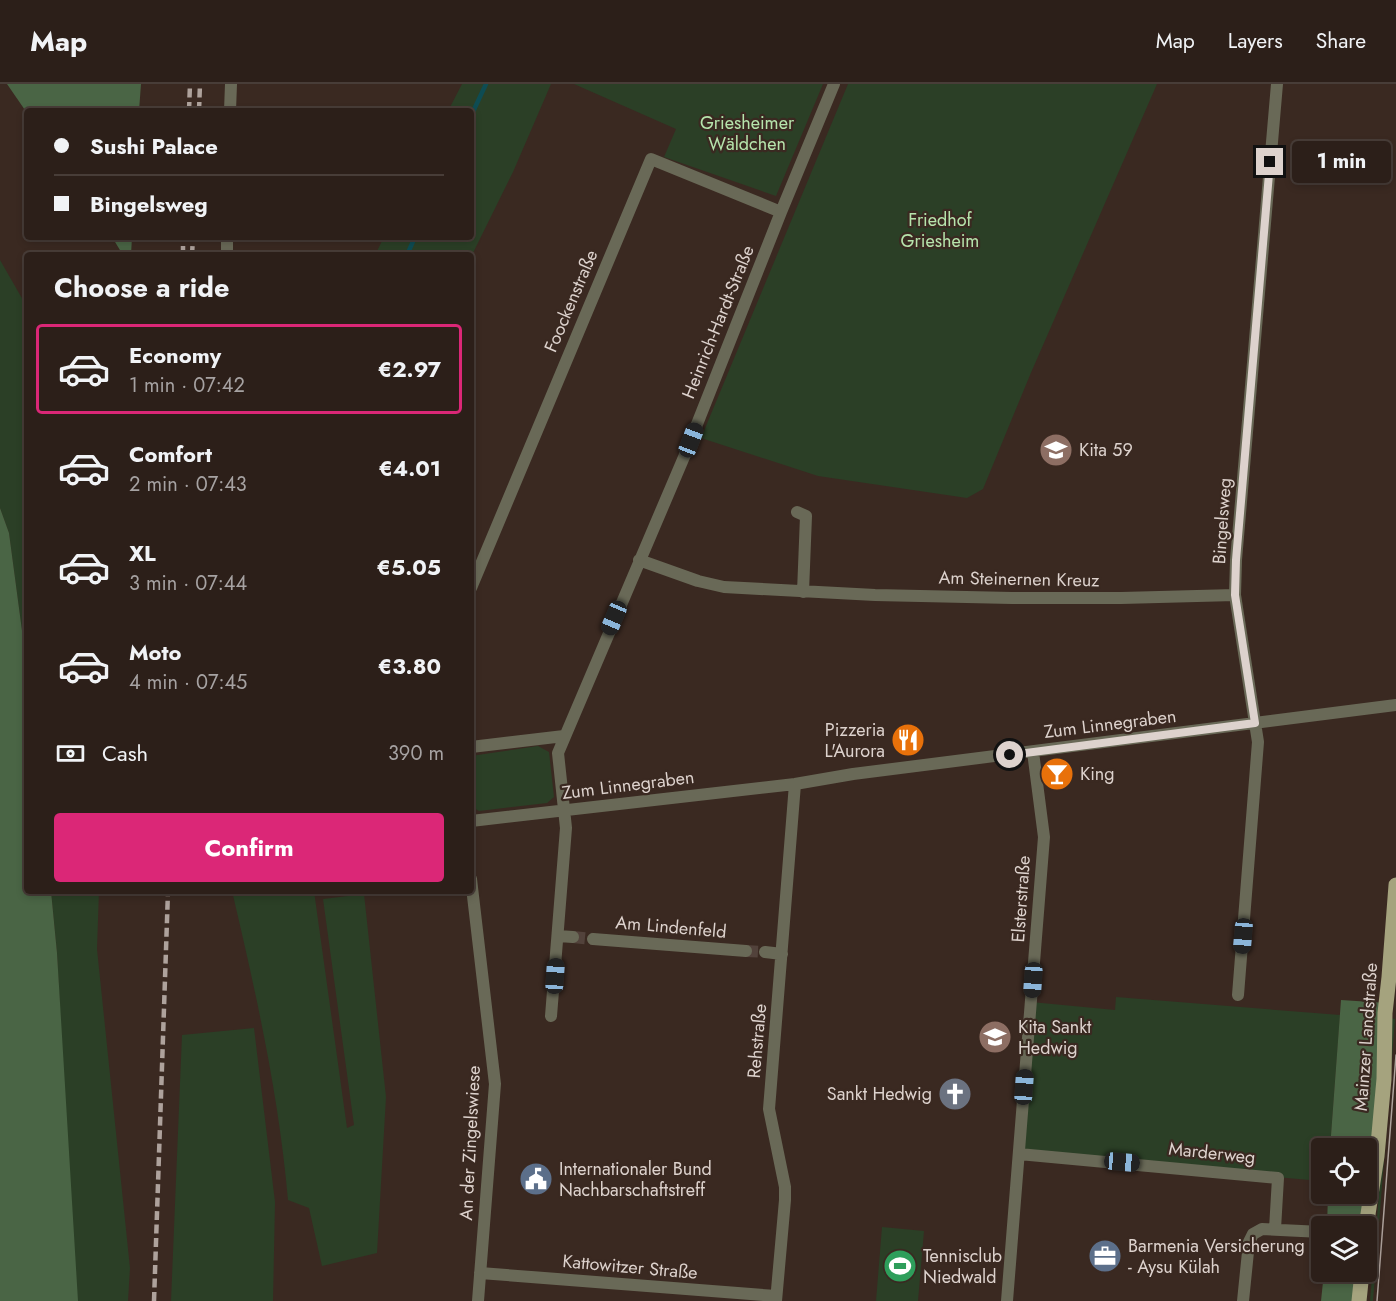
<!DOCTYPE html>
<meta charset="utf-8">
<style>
:root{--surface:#2c1f19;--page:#342722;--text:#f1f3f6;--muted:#a6a2a2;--line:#483d38;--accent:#db2777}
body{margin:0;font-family:Jost,sans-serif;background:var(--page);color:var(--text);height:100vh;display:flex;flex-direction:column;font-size:22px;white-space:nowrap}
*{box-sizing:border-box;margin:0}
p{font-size:20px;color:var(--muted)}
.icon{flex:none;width:33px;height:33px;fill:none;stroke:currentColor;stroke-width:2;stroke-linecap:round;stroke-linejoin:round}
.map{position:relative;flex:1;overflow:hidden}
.panel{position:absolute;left:24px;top:168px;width:450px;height:642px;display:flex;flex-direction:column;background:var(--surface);border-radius:6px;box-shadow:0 3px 9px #0003,0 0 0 2px var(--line)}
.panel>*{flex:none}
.top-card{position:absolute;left:24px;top:24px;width:450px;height:132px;border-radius:6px;box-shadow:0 3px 9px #0003,0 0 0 2px var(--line);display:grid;align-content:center;height:132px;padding:0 30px;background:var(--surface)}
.fabs{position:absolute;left:1311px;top:1054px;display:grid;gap:12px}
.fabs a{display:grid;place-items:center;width:66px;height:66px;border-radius:6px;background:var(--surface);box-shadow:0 3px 9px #0003,0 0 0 2px var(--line);font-size:30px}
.end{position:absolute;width:27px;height:27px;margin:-14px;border:8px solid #ddd2cd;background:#111;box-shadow:0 0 0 3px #111}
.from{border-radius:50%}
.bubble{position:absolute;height:42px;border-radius:6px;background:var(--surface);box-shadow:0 3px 9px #0003,0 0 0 2px var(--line);font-size:20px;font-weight:700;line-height:42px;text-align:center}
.car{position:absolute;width:18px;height:36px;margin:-18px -9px;border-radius:8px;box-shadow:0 0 4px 2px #0007;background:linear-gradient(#222 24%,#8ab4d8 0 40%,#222 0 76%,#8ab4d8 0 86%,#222 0)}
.top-card b{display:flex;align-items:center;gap:21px;height:57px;font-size:22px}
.top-card b+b{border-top:2px solid var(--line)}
.top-card i{width:15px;height:15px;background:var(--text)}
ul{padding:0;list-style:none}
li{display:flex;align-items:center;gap:18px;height:90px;margin:0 12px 9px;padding:0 18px;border:3px solid transparent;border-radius:6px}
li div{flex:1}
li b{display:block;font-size:22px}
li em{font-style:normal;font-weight:700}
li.current{border-color:var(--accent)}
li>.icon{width:54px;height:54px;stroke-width:1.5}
h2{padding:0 30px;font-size:27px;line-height:72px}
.pay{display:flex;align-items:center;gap:15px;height:66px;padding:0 30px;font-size:22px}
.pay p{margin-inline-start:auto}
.action{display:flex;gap:12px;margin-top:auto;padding:12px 30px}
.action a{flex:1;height:69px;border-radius:6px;background:var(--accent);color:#fff;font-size:24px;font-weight:700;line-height:69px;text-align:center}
header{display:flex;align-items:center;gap:36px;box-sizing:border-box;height:84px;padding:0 30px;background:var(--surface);border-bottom:2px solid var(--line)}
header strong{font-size:28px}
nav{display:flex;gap:33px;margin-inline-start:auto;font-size:21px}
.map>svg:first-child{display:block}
.green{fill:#2b3f26}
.forest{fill:#4a6545}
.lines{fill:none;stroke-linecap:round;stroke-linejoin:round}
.stream{stroke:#0e4c53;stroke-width:4.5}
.minor-tunnel{stroke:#52423b;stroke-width:12;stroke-dasharray:12 6;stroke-linecap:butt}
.minor{stroke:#696957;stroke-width:12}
.primary{stroke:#a5a37e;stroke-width:15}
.tram{stroke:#aea29c;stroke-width:1.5}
.rail{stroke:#aea29c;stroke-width:4.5;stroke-dasharray:9 4.5;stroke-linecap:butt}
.route{stroke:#ddd2cd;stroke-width:8}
.labels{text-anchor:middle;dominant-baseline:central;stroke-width:4.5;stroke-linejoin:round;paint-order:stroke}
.park-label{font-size:18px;fill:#b6e4ac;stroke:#3a2921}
.street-label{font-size:18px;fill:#ddd2cd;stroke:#3a2921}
.poi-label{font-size:18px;fill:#ddd2cd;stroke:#3a2921;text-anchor:start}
</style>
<header>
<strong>Map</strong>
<nav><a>Map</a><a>Layers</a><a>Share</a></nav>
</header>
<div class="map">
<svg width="1396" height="1217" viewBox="0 0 1396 1217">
<rect width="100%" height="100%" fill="#3a2921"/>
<!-- green -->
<path class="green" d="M 462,0 L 551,0 L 513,88 L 471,173 L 471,171 L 375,171 L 384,153 L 471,153 L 471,27 L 448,27 Z
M 574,0 L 823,0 L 776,112 L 664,73 L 676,45 Z
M 848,0 L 1157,0 L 1030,291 L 983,405 L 967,414 L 818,392 L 701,354 Z
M 0,176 L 27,223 L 27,584 L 9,449 L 0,424 Z
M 538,662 L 549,668 L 554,713 L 547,719 L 479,727 L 471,722 L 471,672 Z
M 51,807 L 99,807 L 97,865 L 130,1184 L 128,1217 L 75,1217 L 57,869 Z
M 232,807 L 314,807 L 347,1044 L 354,1041 L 323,815 L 364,810 L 386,1013 L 377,1169 L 322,1182 L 309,1124 L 288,1116 C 279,1012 256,909 232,807 Z
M 1116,913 L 1340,931 L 1330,1065 L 1322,1065 L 1321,1097 L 1019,1070 L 1031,918 L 1115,926 Z
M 1390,934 L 1395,935 L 1373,1217 L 1370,1217 L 1385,1037 Z
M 254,944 L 275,1118 L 273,1217 L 171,1217 L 182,951 Z
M 882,1143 L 924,1147 L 918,1217 L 876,1217 Z"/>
<!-- forest -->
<path class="forest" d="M 7,0 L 141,0 L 139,27 L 27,27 L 27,29 Z
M 112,153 L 132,153 L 131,171 L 123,171 Z
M 0,424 L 9,449 L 27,584 L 27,807 L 51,807 L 57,869 L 78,1217 L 0,1217 Z
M 1341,916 L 1387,919 L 1366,1143 L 1327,1143 L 1328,1110 L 1366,1110 L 1366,1065 L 1330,1065 Z
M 1324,1188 L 1361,1188 L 1359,1217 L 1321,1217 Z"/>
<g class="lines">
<!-- stream -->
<path class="stream" d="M 471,32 L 486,0
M 407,171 L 415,153"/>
<!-- minor-tunnel -->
<path class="minor-tunnel" d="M 573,853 L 593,855
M 746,867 L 765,868"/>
<!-- minor -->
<path class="minor" d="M 230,27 L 231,0
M 227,171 L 227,153
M 797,428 L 806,432 L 803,508
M 639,476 L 698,497 L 724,503 L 875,511 L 1012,514 L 1121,514 L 1235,511
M 471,504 L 651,75 L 781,128
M 471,663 L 564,652
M 471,737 L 795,700 L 853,690 L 1396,621
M 471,795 L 495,1000 L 478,1217
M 558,852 L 573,853
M 593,855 L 746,867
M 765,868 L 782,870
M 1238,911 L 1258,658 L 1235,511 L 1236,476 L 1277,0
M 551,932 L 566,744 L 558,669 L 684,373 L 781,128 L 834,0
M 1019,1070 L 1278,1094 L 1275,1145
M 480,1189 L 776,1212
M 776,1217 L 785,1116 L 785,1103 L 769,1025 L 795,700
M 1007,1217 L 1044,753 L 1033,668
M 1243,1217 L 1249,1158 L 1253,1150 L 1262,1145 L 1322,1148"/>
<!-- primary -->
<path class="primary" d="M 1366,1143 L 1377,1072 L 1384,995 L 1385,929 L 1389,893 L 1396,801
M 1359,1217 L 1362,1188"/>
<!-- tram -->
<path class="tram" d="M 1377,1217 L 1396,971"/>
<!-- rail -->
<path class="rail" d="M 189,27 L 190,0
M 199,27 L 200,0
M 183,171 L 183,153
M 192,171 L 193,153
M 154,1217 L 168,807"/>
</g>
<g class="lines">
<!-- route -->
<path class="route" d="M 1010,671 L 1255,639 L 1235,511 L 1236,476 L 1270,78"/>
</g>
<!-- icons -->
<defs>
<symbol id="school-disc" viewBox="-11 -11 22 22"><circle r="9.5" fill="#8d6e63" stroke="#3a2921"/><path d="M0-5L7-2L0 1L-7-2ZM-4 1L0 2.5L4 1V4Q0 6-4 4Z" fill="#fff"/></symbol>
<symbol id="restaurant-disc" viewBox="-11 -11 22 22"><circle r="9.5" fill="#e8710a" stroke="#3a2921"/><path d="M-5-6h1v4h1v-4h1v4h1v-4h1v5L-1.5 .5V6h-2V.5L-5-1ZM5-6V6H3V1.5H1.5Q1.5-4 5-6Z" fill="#fff"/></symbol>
<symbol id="bar-disc" viewBox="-11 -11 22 22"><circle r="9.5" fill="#e8710a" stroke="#3a2921"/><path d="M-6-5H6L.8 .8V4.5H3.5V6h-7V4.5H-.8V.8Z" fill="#fff"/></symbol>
<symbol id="church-disc" viewBox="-11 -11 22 22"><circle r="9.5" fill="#6b7280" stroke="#3a2921"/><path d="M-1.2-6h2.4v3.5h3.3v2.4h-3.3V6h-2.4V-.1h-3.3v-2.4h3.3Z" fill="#fff"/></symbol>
<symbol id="civic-disc" viewBox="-11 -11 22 22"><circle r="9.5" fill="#5c6f8a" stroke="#3a2921"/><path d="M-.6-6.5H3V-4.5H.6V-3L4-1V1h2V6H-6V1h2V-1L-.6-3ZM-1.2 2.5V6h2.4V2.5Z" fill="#fff"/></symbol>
<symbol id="office-disc" viewBox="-11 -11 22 22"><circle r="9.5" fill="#5c6f8a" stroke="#3a2921"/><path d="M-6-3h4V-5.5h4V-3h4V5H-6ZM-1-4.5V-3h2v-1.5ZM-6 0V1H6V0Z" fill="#fff"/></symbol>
<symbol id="stadium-disc" viewBox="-11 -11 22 22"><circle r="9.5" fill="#2e9e5b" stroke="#3a2921"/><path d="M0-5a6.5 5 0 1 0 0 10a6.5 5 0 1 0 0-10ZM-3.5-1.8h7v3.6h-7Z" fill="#fff"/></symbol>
</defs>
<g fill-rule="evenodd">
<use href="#school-disc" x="1037" y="347" width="38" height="38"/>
<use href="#restaurant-disc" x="889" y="637" width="38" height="38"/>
<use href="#bar-disc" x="1038" y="671" width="38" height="38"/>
<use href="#school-disc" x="976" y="934" width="38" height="38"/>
<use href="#church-disc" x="936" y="991" width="38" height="38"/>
<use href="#civic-disc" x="517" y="1076" width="38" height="38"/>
<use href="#office-disc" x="1086" y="1153" width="38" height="38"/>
<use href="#stadium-disc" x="881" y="1163" width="38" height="38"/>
</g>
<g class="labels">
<!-- park labels -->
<g class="park-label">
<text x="747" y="39">Griesheimer<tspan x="747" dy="21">Wäldchen</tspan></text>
<text x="940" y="136">Friedhof<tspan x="940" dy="21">Griesheim</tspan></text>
</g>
<!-- street labels -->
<g class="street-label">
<text transform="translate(571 217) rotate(-67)">Foockenstraße</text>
<text transform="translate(718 238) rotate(-68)">Heinrich-Hardt-Straße</text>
<text transform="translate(1222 437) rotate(-86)">Bingelsweg</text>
<text transform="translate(1019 495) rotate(1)">Am Steinernen Kreuz</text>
<text transform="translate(1110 640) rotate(-7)">Zum Linnegraben</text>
<text transform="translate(628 701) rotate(-7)">Zum Linnegraben</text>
<text transform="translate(1021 815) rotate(-86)">Elsterstraße</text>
<text transform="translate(671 843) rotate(5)">Am Lindenfeld</text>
<text transform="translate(1366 953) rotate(-86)">Mainzer Landstraße</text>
<text transform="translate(757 957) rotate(-85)">Rehstraße</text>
<text transform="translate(470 1059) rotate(-87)">An der Zingelswiese</text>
<text transform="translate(1212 1069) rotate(6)">Marderweg</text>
<text transform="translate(630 1183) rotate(5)">Kattowitzer Straße</text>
</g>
<!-- poi labels -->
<g class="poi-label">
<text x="1079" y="366">Kita 59</text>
<text x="885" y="646" text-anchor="end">Pizzeria<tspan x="885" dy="21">L'Aurora</tspan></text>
<text x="1080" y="690">King</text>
<text x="1018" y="943">Kita Sankt<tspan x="1018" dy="21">Hedwig</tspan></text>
<text x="932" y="1010" text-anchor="end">Sankt Hedwig</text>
<text x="559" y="1085">Internationaler Bund<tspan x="559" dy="21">Nachbarschaftstreff</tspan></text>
<text x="1128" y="1162">Barmenia Versicherung<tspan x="1128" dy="21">- Aysu Külah</tspan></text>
<text x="923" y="1172">Tennisclub<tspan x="923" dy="21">Niedwald</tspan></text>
</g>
</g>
</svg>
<div class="fabs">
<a><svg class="icon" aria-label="locate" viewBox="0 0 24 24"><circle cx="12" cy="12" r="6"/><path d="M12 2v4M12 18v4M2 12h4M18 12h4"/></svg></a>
<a><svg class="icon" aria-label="layers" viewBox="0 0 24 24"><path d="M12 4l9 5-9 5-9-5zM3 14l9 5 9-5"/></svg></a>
</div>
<i class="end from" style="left:1010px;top:671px"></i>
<i class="end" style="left:1270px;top:78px"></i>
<div class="bubble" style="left:1292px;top:57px;width:99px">1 min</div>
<i class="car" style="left:691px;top:356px;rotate:21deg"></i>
<i class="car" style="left:614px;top:534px;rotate:203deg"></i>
<i class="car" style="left:1243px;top:852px;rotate:185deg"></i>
<i class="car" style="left:555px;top:892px;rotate:4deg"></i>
<i class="car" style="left:1033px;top:896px;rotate:184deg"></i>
<i class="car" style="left:1024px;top:1003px;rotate:4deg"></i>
<i class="car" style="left:1122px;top:1078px;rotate:95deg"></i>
<div class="top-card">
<b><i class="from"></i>Sushi Palace</b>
<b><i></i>Bingelsweg</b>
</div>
<section class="panel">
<h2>Choose a ride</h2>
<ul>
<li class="current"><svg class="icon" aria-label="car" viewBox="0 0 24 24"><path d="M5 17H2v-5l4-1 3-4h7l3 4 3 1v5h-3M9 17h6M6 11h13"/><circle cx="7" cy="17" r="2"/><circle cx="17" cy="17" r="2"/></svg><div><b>Economy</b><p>1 min · 07:42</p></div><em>€2.97</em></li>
<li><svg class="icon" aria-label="car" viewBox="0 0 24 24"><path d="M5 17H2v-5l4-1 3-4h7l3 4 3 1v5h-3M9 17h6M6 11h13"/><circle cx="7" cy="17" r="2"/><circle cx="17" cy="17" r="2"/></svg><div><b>Comfort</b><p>2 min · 07:43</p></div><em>€4.01</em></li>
<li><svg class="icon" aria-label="car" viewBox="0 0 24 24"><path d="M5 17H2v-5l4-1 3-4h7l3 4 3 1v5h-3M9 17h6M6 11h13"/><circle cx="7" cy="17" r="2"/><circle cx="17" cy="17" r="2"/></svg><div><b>XL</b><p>3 min · 07:44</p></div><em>€5.05</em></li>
<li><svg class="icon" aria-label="car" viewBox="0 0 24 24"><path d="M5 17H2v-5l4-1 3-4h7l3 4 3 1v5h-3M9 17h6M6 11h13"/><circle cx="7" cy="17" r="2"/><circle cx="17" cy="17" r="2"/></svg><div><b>Moto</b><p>4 min · 07:45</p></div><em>€3.80</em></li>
</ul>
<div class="pay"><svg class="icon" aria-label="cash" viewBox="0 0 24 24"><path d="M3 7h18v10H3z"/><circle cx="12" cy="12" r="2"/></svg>Cash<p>390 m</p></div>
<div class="action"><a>Confirm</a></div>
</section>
</div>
